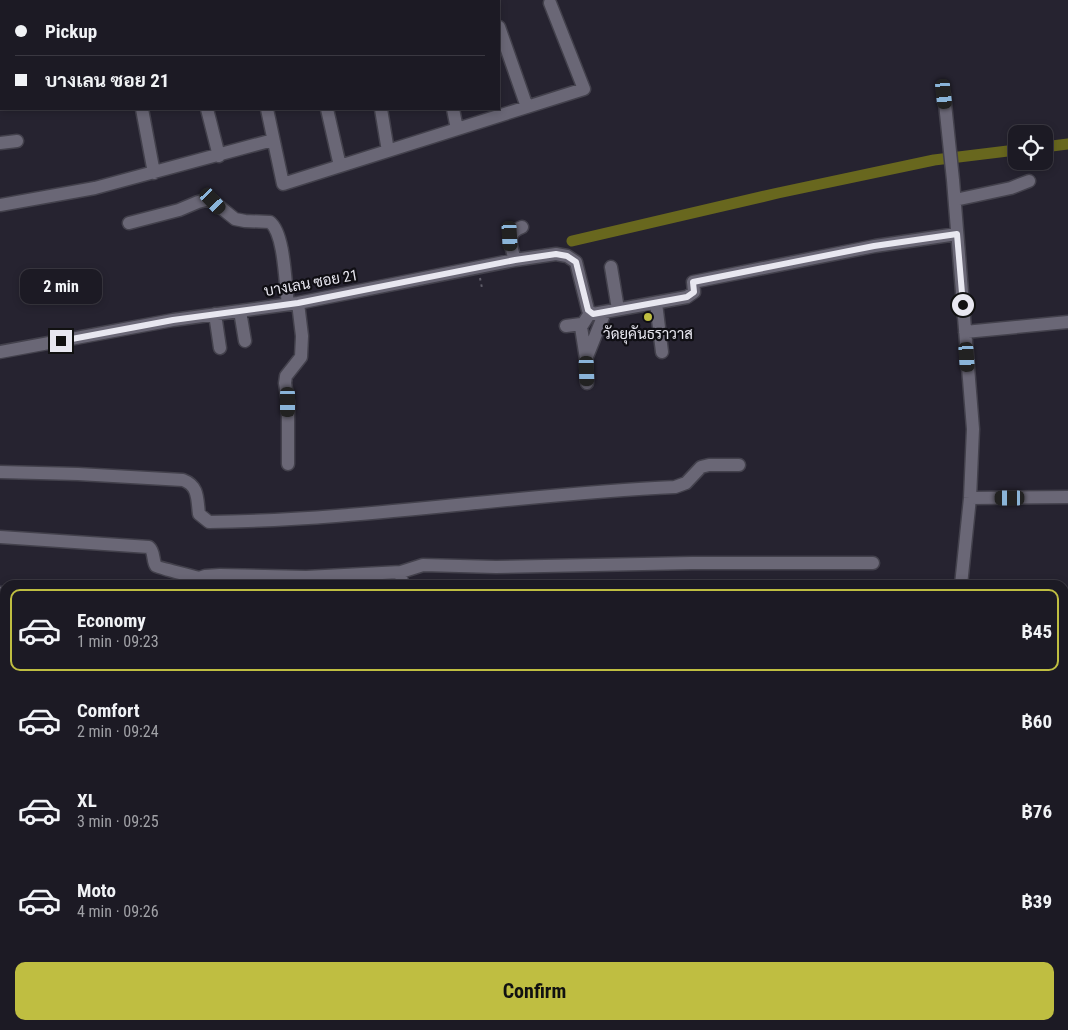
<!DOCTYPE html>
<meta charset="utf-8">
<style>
:root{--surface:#1c1a24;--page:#292731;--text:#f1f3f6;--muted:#a0a1a6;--line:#3a3841;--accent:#bfbe41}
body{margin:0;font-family:"Roboto Condensed",Sarabun,sans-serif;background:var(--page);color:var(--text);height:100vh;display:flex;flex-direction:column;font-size:19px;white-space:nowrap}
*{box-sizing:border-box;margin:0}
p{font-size:16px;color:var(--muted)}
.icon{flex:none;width:28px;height:28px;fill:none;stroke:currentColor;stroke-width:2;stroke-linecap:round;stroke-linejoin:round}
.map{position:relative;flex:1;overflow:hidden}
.details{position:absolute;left:0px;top:580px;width:1069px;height:450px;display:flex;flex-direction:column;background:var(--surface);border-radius:15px 15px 0 0;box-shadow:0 2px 8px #0003,0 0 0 1px var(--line)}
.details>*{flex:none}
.banner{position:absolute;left:0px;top:0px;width:500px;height:110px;box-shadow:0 2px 8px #0003,0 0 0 1px var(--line);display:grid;align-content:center;height:110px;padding:0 15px;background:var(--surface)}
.tools{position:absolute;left:1008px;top:125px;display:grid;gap:10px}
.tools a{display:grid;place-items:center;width:45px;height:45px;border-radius:10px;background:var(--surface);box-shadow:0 2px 8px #0003,0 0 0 1px var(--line);font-size:25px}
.end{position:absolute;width:22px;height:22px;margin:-11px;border:6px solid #e8e7f0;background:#111;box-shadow:0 0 0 2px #111}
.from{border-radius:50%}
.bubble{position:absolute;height:35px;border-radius:10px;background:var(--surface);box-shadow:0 2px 8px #0003,0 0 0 1px var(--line);font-size:16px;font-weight:700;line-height:35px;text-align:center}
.car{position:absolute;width:15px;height:30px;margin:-15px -8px;border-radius:6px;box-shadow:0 0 4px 1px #0007;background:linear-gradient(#222 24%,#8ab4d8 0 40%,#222 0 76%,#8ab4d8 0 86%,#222 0)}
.banner b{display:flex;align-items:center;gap:18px;height:48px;font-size:19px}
.banner b+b{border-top:1px solid var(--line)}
.banner i{width:12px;height:12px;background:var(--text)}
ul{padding:9px 0 0;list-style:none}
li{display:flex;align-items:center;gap:15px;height:82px;margin:0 10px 8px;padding:0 5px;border:2px solid transparent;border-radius:10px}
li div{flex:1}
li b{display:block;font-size:19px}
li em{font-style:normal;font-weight:700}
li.on{border-color:var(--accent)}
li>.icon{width:45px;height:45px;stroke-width:1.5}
.action{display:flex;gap:10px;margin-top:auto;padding:10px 15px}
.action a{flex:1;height:58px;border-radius:10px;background:var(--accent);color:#111;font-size:20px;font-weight:700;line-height:58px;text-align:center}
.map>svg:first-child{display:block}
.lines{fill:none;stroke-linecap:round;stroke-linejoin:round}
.stream{stroke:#68671e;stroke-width:3}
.canal{stroke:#68671e;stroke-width:11}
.minor-casing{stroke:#43414c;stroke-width:15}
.path{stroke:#605e6a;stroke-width:2;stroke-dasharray:2.5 4;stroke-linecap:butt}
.minor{stroke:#6a6776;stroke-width:12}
.route{stroke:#e8e7f0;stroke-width:6}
.poi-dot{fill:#bfbe41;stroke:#0f0e13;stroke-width:2}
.labels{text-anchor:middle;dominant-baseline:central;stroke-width:4.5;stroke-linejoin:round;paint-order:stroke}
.street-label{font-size:15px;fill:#e8e7f0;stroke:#0f0e13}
.poi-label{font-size:15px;fill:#e8e7f0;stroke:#0f0e13}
</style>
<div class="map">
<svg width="1068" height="1030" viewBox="0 0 1068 1030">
<rect width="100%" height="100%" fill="#262330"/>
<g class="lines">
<!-- stream -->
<path class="stream" d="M 1064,895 L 1068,897"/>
<!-- canal -->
<path class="canal" d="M 1044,147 L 1068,144
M 572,241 L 778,193 L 934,160 L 1016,150"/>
<defs>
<path id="minor" d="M 86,1 L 89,0
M 499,27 L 527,107
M 0,33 L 1,33
M 944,94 L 953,180 L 973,429 L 970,498 L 961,585
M 142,109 L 154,173
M 207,109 L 219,156
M 267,109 L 283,184 L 584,89 L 550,3
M 327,109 L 340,166
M 381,109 L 388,151
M 453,109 L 457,129
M 0,143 L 17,141
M 955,200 L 1011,188 L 1029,181
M 0,205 L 95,188 L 273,140
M 129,223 L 179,210 L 198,202 L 210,199 L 235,219 L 245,221 L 270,222 C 285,234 285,285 288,304
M 515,260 C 511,246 505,233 522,227
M 611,267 L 618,309
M 656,303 L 662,352
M 240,311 L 245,341
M 215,314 L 220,348
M 566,326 L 581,324
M 965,332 L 1068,322
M 0,352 L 173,320 L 298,303 L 515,260 L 556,254 L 567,256 L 576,262 L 588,310 L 593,314 L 687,297 L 694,292 L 693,282 L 875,246 L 957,234
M 586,359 L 581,327 L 590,313
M 587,383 L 586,359 L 605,312
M 288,464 L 288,402 L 285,383 L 286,376 L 301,357 L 302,336 L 298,303
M 0,472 L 78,474 L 183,480 C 199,486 197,499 199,514 L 209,522 C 365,520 519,494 675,487 L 686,483 L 701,467 L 709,465 L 739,465
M 970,498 L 1068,497
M 0,537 L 149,547 C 155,552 152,560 156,566 C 158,568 193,576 199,578
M 197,585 L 199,578 L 205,576 L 220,575 L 306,577 L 401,572
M 402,585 L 401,572 L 423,565 L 496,567 L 692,563 L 873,563
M 0,593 L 5,593
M 1064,603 L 1068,604
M 0,609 L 5,609
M 1064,623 L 1068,624
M 1064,654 L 1068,653
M 1064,700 L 1068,701
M 0,766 L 5,767
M 154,1025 L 163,1030
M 90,1026 L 99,1025
M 610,1026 L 623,1030
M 323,1029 L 323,1030
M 918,1030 L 919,1025"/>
</defs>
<!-- minor casing -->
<use href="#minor" class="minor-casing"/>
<!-- path -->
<path class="path" d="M 480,278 L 482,288"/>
<!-- minor -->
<use href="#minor" class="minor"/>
</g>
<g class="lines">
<!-- route -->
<path class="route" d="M 61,341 L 173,320 L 298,303 L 515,260 L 556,254 L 567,256 L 576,262 L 588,310 L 593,314 L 687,297 L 694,292 L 693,282 L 874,246 L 957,234 L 963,305"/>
</g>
<!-- markers -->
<circle class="poi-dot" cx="648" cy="317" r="5"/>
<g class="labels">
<!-- street labels -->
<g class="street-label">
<text transform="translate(311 283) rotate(-10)">บางเลน ซอย 21</text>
</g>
<!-- poi labels -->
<g class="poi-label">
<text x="648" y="334">วัดยุคันธราวาส</text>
</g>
</g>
</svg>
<div class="tools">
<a><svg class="icon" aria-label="locate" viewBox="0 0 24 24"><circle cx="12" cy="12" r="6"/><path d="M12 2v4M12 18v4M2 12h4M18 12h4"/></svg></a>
</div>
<i class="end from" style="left:963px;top:305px"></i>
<i class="end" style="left:61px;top:341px"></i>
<div class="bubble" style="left:20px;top:269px;width:82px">2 min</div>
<i class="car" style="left:944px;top:94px;rotate:174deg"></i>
<i class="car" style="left:213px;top:201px;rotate:137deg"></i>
<i class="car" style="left:510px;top:236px;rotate:177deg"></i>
<i class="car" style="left:967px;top:357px;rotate:176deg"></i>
<i class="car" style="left:587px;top:371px;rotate:178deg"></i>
<i class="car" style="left:288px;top:402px;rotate:180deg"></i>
<i class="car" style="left:1010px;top:498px;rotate:270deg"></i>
<div class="banner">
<b><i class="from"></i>Pickup</b>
<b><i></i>บางเลน ซอย 21</b>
</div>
<section class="details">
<ul>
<li class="on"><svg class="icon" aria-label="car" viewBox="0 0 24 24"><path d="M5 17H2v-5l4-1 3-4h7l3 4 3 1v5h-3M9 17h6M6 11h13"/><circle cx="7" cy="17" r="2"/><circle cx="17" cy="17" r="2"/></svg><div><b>Economy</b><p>1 min · 09:23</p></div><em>฿45</em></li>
<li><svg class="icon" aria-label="car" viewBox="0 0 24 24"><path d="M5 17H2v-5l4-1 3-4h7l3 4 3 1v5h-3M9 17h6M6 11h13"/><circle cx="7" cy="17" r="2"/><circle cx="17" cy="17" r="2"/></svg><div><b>Comfort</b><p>2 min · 09:24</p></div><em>฿60</em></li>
<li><svg class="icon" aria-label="car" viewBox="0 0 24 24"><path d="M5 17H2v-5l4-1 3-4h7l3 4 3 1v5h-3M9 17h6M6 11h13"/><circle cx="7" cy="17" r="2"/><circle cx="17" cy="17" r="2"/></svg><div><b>XL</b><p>3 min · 09:25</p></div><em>฿76</em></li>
<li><svg class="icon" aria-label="car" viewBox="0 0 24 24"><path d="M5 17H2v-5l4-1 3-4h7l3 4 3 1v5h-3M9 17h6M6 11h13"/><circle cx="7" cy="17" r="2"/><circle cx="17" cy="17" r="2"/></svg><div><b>Moto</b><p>4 min · 09:26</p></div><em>฿39</em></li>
</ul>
<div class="action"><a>Confirm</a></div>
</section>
</div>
